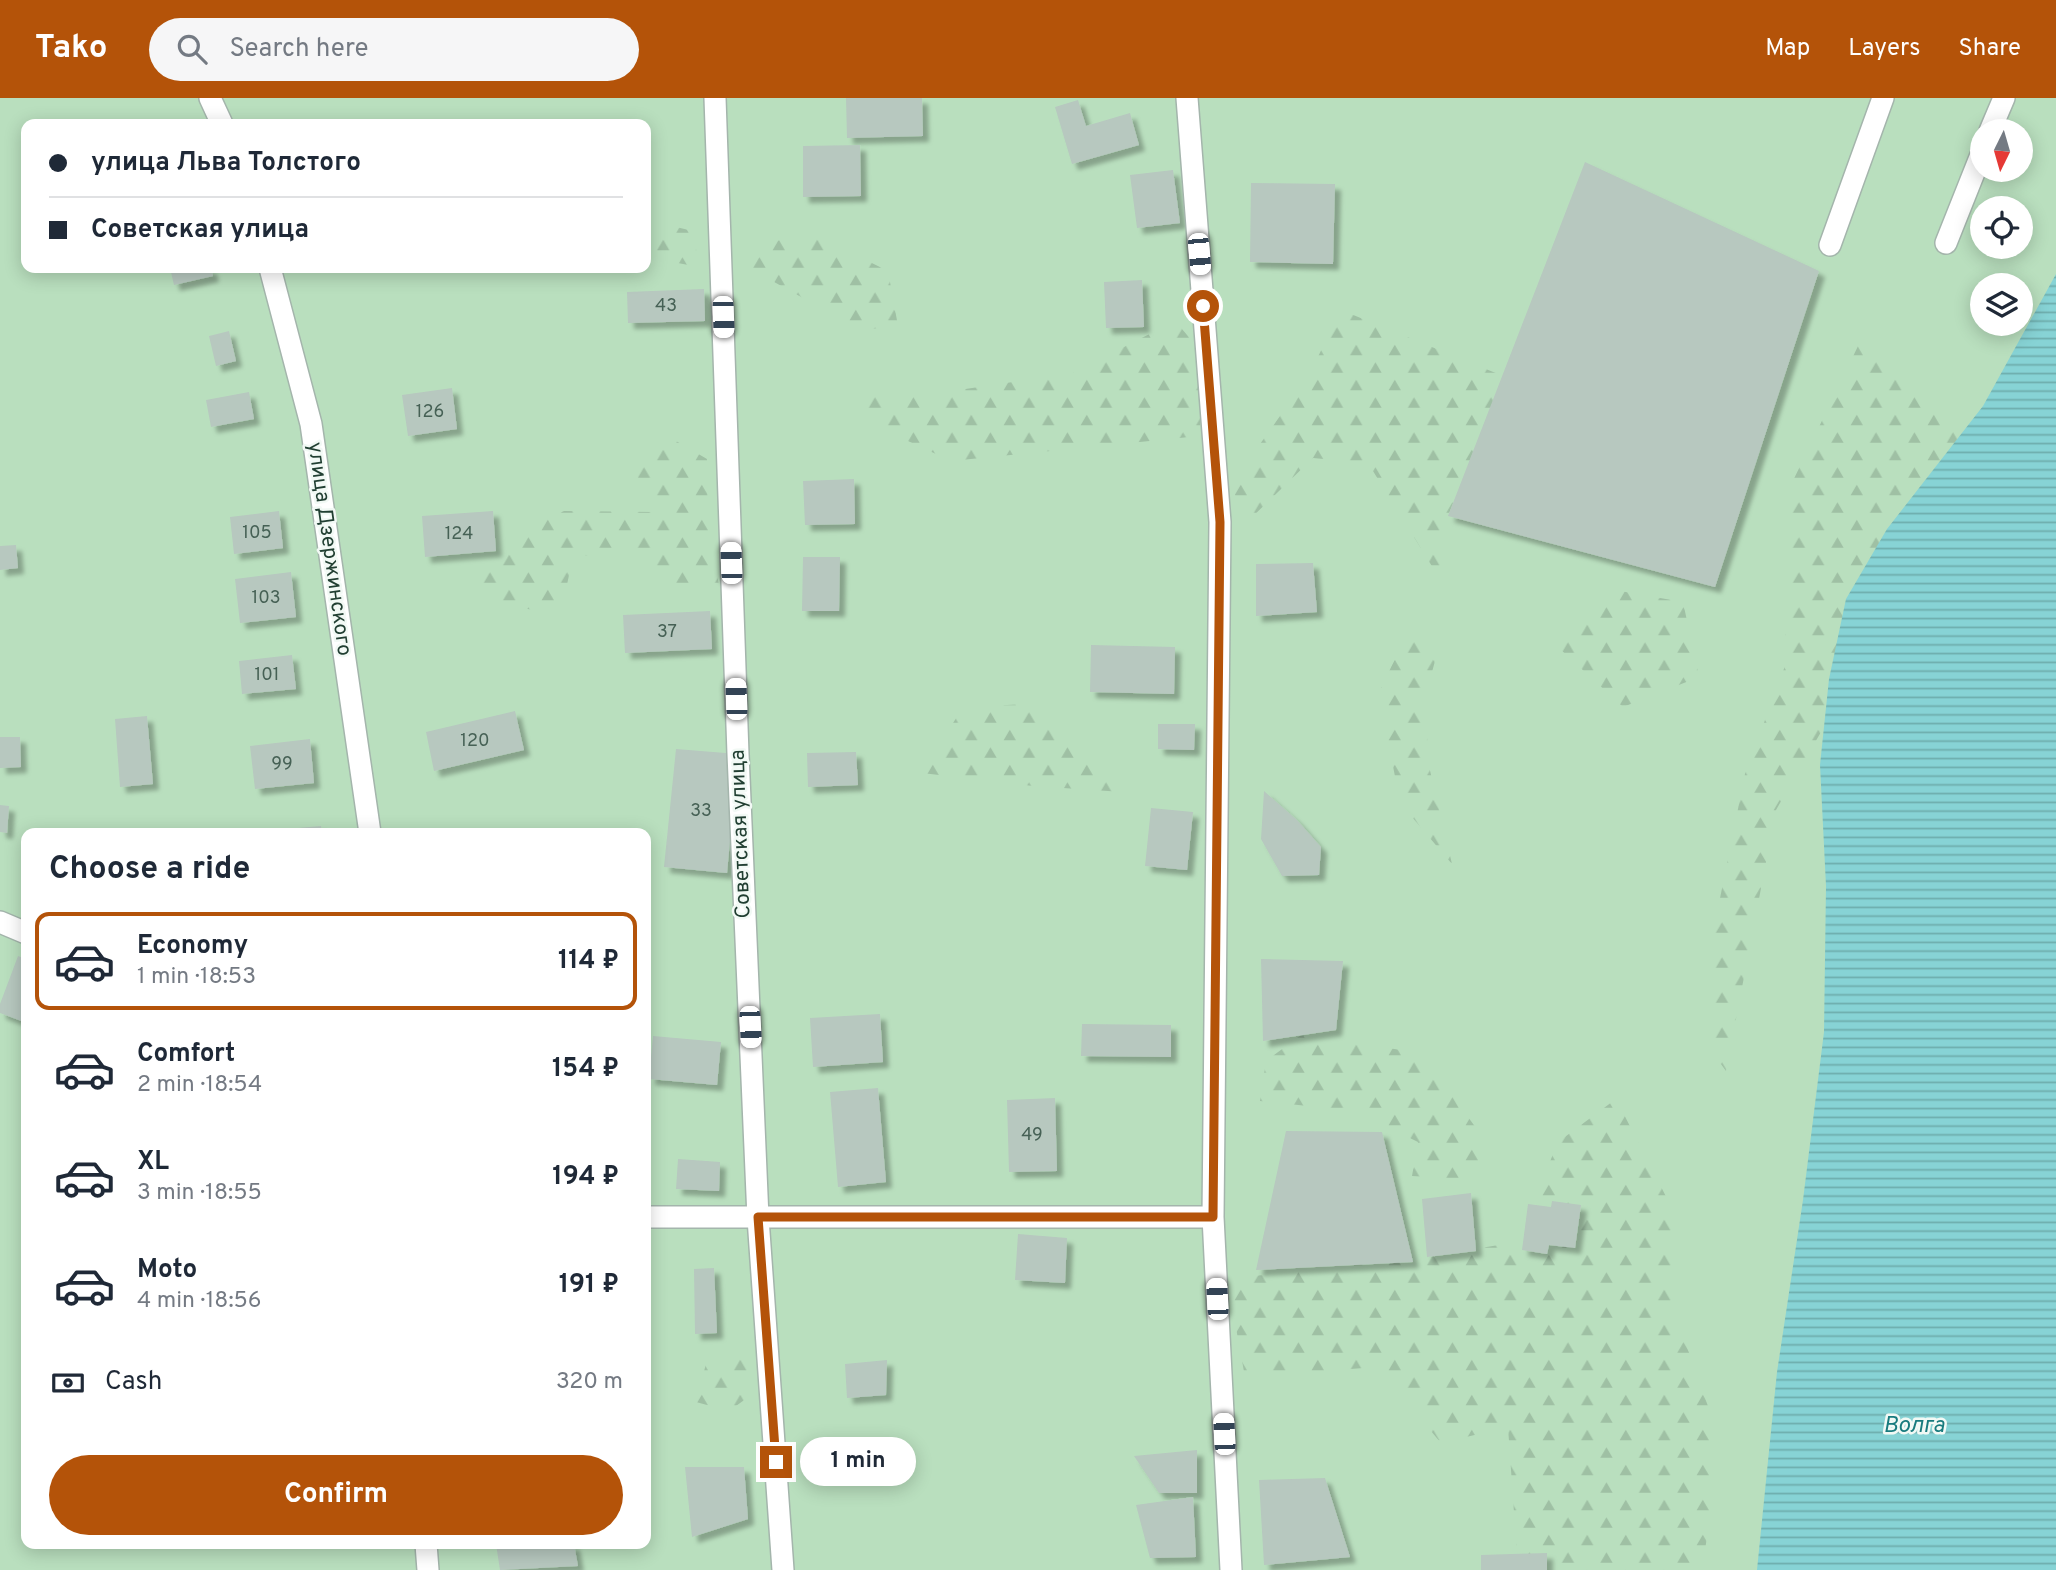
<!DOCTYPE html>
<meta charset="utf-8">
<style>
:root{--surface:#fff;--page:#f6f6f7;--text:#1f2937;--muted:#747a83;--line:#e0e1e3;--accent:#b45309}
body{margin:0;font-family:Overpass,sans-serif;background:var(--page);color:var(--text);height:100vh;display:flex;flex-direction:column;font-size:26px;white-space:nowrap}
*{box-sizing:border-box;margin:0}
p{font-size:23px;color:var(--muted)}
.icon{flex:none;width:38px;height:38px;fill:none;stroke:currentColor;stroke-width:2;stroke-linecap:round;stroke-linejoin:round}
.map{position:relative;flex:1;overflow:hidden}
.details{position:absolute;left:21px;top:730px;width:630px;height:721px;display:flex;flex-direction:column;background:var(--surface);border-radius:14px;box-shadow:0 4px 18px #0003}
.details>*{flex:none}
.hud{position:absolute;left:21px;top:21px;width:630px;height:154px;border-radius:14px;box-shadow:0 4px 18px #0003;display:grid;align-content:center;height:154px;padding:0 28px;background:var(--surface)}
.needle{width:46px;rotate:185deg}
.tools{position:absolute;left:1970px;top:21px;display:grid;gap:14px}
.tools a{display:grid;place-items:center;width:63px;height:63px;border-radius:50%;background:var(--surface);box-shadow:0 4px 18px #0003;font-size:35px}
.end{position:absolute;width:32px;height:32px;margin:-16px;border:9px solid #b45309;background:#fff;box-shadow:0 0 0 4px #fff}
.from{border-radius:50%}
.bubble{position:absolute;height:49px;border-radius:24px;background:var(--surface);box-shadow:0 4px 18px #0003;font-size:23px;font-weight:700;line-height:49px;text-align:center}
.car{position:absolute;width:21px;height:42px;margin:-21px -10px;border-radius:9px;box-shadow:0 0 5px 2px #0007;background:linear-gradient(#fff 24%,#345 0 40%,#fff 0 76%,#345 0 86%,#fff 0)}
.hud b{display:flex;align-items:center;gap:24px;height:66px;font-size:26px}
.hud b+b{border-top:2px solid var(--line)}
.hud i{width:18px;height:18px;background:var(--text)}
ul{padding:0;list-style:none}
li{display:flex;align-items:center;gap:21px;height:98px;margin:0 14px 10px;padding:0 14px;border:4px solid transparent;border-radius:14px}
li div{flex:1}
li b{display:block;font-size:26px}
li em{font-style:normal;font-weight:700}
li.on{border-color:var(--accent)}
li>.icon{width:63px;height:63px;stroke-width:1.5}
h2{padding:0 28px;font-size:32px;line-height:84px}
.pay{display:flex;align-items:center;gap:18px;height:77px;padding:0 28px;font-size:26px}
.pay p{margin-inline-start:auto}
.cta{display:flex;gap:14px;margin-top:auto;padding:14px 28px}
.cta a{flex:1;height:80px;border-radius:42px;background:var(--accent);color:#fff;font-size:28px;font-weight:700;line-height:80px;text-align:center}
header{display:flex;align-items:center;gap:42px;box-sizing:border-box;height:98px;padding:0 35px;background:var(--accent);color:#fff}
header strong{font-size:33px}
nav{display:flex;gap:38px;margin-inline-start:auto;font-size:24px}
.search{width:490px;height:63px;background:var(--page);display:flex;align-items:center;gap:18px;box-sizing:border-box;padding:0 24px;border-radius:38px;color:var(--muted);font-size:26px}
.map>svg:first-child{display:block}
.green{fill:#b9dfbe;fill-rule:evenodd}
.forest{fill:url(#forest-firs)}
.water{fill:url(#water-rules)}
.building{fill:#b7c8bf;filter:url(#shadow)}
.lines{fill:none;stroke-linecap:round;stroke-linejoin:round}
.minor-casing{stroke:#a4b5ac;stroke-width:24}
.minor{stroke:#fff;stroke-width:21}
.route{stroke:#b45309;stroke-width:9}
.labels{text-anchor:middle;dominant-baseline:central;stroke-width:5;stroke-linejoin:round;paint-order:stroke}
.number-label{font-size:18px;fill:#466155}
.street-label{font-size:21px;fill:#213f32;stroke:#f2f9f5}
.water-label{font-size:23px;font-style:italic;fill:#187b7e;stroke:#f2f9f5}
</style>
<header>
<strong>Tako</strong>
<div class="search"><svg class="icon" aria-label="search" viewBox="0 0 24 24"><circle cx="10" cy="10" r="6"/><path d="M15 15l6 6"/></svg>Search here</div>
<nav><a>Map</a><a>Layers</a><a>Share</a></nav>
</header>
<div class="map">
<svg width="2056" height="1472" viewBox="0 0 2056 1472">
<defs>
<pattern id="forest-firs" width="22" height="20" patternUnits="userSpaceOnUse" patternTransform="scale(1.75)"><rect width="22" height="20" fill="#b9dfbe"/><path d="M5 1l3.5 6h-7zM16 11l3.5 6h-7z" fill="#9fc0a4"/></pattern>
<pattern id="water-rules" width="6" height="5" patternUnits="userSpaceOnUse" patternTransform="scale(1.75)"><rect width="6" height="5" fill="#87d3d5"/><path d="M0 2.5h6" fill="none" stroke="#6eadad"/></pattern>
<filter id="shadow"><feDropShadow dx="6" dy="6" stdDeviation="2" flood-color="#0004"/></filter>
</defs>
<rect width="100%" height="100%" fill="#e2ede6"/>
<!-- green -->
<path class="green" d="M 0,0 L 2056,0 L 2056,480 L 1877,1472 L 0,1472 ZM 26,26 L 646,26 L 646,170 L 26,170 ZM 1983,33 L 2021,33 L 2021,72 L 1983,72 ZM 1983,110 L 2021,110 L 2021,149 L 1983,149 ZM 1983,187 L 2021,187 L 2021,226 L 1983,226 ZM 26,735 L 646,735 L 646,1446 L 26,1446 Z"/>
<!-- forest -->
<path class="forest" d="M 646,122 L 693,133 L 699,169 L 646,159 Z
M 809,134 L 888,173 L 898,228 L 853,233 L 821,210 L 749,170 L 769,145 Z
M 1341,212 L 1503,278 L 1448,418 L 1438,478 L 1368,365 L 1313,360 L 1249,422 L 1230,388 L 1308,279 Z
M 1175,223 L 1207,260 L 1199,338 L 951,363 L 880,330 L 844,298 L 911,299 L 1073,275 Z
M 1859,246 L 1961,336 L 2056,348 L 1870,549 L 1776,712 L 1726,973 L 1708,948 L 1713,835 L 1745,676 L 1785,568 L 1789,391 Z
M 676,343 L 707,361 L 708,433 L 719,487 L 694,485 L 667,494 L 648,455 L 573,458 L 564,501 L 543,513 L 504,508 L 475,486 L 506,440 L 564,413 L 653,414 L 634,371 Z
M 1603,490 L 1683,504 L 1699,579 L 1623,609 L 1560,551 Z
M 1414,522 L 1438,552 L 1426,596 L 1428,664 L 1452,766 L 1400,705 L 1379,594 Z
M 1031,606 L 1053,636 L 1151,710 L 1123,694 L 1033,688 L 922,675 L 963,609 Z
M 1301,937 L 1421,955 L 1479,1034 L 1480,1082 L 1412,1078 L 1418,1044 L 1355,1013 L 1260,1003 L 1266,963 Z
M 1616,1001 L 1677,1120 L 1676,1218 L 1709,1311 L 1710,1419 L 1702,1472 L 1518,1472 L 1508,1329 L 1441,1345 L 1377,1269 L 1245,1279 L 1227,1181 L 1426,1159 L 1517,1144 L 1558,1044 Z
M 747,1257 L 747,1300 L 729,1313 L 696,1304 L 707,1262 Z"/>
<!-- water -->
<path class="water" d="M 2056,176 L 2056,1472 L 1757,1472 L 1777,1274 L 1803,1102 L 1824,934 L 1826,788 L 1820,667 L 1829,581 L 1846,501 L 1887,431 L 1983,308 Z"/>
<!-- building -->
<path class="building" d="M 846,0 L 922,0 L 923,38 L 847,40 Z
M 1078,2 L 1086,28 L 1130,15 L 1139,47 L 1072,66 L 1055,9 Z
M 860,47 L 861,98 L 803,99 L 803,48 Z
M 1585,64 L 1819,173 L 1715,489 L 1448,418 Z
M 1173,72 L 1180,125 L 1137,130 L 1130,77 Z
M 1251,85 L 1335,86 L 1333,166 L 1250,164 Z
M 170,170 L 211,170 L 213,178 L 174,187 Z
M 1142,182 L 1144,229 L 1106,230 L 1104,184 Z
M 704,191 L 705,223 L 628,225 L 627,194 Z
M 229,233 L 236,263 L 216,268 L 209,238 Z
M 452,290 L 457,331 L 408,338 L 402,297 Z
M 249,294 L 254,321 L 211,329 L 206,302 Z
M 854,381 L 855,426 L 805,427 L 803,383 Z
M 279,413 L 283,450 L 234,456 L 230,419 Z
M 493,413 L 496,453 L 425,459 L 422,418 Z
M 16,447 L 18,470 L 0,472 L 0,448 Z
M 803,459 L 840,459 L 839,513 L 802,513 Z
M 1313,465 L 1317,514 L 1256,518 L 1256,466 Z
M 291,474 L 296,519 L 240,525 L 235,481 Z
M 710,513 L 712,551 L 625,555 L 623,517 Z
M 1091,547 L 1175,549 L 1174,596 L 1090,594 Z
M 292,557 L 296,591 L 242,596 L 239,563 Z
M 515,613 L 524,652 L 434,673 L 426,634 Z
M 147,618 L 153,686 L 120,689 L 115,621 Z
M 1158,626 L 1195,626 L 1194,652 L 1158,651 Z
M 0,639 L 20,639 L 21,669 L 0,670 Z
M 310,641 L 314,685 L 255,691 L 250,648 Z
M 676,651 L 738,656 L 727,775 L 664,769 Z
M 856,654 L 858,687 L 808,689 L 807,655 Z
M 1264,693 L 1297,722 L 1321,749 L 1319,777 L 1282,778 L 1261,741 Z
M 0,707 L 9,708 L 7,735 L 0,734 Z
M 1151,710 L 1193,714 L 1187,772 L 1145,768 Z
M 321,728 L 322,735 L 287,735 L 286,731 Z
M 18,858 L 26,861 L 26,918 L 24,924 L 0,915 L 0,906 Z
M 1261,861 L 1343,863 L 1336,932 L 1263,943 Z
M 880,916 L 883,964 L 813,969 L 810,920 Z
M 1082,926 L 1171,927 L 1171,959 L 1081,958 Z
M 653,938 L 721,944 L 717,987 L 649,981 Z
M 878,990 L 886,1084 L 838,1089 L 830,994 Z
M 1055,1000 L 1057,1073 L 1009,1074 L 1007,1002 Z
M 1286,1033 L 1382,1034 L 1413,1164 L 1256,1172 Z
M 678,1061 L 720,1064 L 719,1093 L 676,1091 Z
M 1471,1095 L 1476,1153 L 1427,1159 L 1422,1101 Z
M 1552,1103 L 1581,1107 L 1575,1150 L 1549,1147 L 1547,1156 L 1522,1152 L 1528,1106 L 1551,1109 Z
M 1018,1136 L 1067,1140 L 1065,1185 L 1015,1182 Z
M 714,1170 L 717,1235 L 695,1236 L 694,1171 Z
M 887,1262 L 886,1297 L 847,1300 L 845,1266 Z
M 1197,1352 L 1197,1395 L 1159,1395 L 1134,1358 Z
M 685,1369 L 744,1369 L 748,1421 L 692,1439 Z
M 1325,1380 L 1350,1459 L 1264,1467 L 1259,1382 Z
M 1193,1399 L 1196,1459 L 1150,1460 L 1136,1407 Z
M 496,1446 L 574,1446 L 578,1468 L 500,1472 Z
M 1547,1455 L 1547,1472 L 1481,1472 L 1481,1457 Z"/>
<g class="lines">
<defs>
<path id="minor" d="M 210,0 L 222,26
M 715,0 L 738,656 L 758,1120 L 783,1472
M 1187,0 L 1220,424 L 1213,1119 L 1231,1472
M 1990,33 L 2004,0
M 1946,145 L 1983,52
M 1830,147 L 1883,0
M 270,170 L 311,326 L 370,735
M 0,824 L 26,835
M 646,1119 L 1213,1119
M 426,1446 L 428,1472"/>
</defs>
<!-- minor casing -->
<use href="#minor" class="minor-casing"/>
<!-- minor -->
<use href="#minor" class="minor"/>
</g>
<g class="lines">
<!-- route -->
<path class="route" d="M 776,1364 L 758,1119 L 1213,1119 L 1220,424 L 1203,208"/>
</g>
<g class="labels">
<!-- number labels -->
<g class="number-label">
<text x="666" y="208">43</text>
<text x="430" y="314">126</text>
<text x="257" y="435">105</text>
<text x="459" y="436">124</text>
<text x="266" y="500">103</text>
<text x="667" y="534">37</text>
<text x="267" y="577">101</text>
<text x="475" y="643">120</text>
<text x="282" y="666">99</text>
<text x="701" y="713">33</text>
<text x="1032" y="1037">49</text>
</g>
<!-- street labels -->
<g class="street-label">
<text transform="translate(329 451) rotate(82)">улица Дзержинского</text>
<text transform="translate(741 736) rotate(-92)">Советская улица</text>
</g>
<!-- water labels -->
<g class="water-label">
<text x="1914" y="1328">Волга</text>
</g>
</g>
</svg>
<div class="tools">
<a><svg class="needle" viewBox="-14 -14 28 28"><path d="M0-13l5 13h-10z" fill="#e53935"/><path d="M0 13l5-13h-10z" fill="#747a83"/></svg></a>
<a><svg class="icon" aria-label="locate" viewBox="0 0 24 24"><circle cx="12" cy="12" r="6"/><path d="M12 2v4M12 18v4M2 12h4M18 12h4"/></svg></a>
<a><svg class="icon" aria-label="layers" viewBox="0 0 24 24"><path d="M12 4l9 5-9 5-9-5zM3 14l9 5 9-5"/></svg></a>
</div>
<i class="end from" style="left:1203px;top:208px"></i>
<i class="end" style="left:776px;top:1364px"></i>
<div class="bubble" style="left:800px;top:1339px;width:116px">1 min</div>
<i class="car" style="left:1199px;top:156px;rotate:175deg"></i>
<i class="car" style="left:723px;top:219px;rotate:178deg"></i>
<i class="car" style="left:731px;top:465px;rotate:358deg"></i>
<i class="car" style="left:736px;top:601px;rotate:358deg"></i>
<i class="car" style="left:750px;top:929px;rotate:177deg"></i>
<i class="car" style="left:1217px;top:1201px;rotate:357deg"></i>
<i class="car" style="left:1224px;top:1336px;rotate:357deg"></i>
<div class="hud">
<b><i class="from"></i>улица Льва Толстого</b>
<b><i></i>Советская улица</b>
</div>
<section class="details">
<h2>Choose a ride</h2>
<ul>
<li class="on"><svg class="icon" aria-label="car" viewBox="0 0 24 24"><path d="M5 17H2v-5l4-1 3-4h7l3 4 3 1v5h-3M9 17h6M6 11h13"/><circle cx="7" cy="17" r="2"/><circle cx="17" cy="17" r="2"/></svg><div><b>Economy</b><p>1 min · 18:53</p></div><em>114 ₽</em></li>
<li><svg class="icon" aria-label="car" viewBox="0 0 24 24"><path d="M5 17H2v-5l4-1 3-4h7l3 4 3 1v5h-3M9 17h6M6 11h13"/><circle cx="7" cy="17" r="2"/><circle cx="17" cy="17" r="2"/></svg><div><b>Comfort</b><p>2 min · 18:54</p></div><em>154 ₽</em></li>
<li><svg class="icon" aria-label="car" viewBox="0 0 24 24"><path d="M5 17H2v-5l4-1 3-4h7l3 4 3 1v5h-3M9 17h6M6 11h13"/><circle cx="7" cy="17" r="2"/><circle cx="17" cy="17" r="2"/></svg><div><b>XL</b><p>3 min · 18:55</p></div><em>194 ₽</em></li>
<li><svg class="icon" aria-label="car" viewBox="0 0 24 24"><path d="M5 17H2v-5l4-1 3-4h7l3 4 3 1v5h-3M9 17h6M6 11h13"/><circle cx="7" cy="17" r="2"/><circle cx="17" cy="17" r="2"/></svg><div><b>Moto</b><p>4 min · 18:56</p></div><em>191 ₽</em></li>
</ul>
<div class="pay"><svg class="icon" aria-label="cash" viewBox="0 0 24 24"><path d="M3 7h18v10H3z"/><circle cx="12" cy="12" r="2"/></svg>Cash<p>320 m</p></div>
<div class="cta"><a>Confirm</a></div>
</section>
</div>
